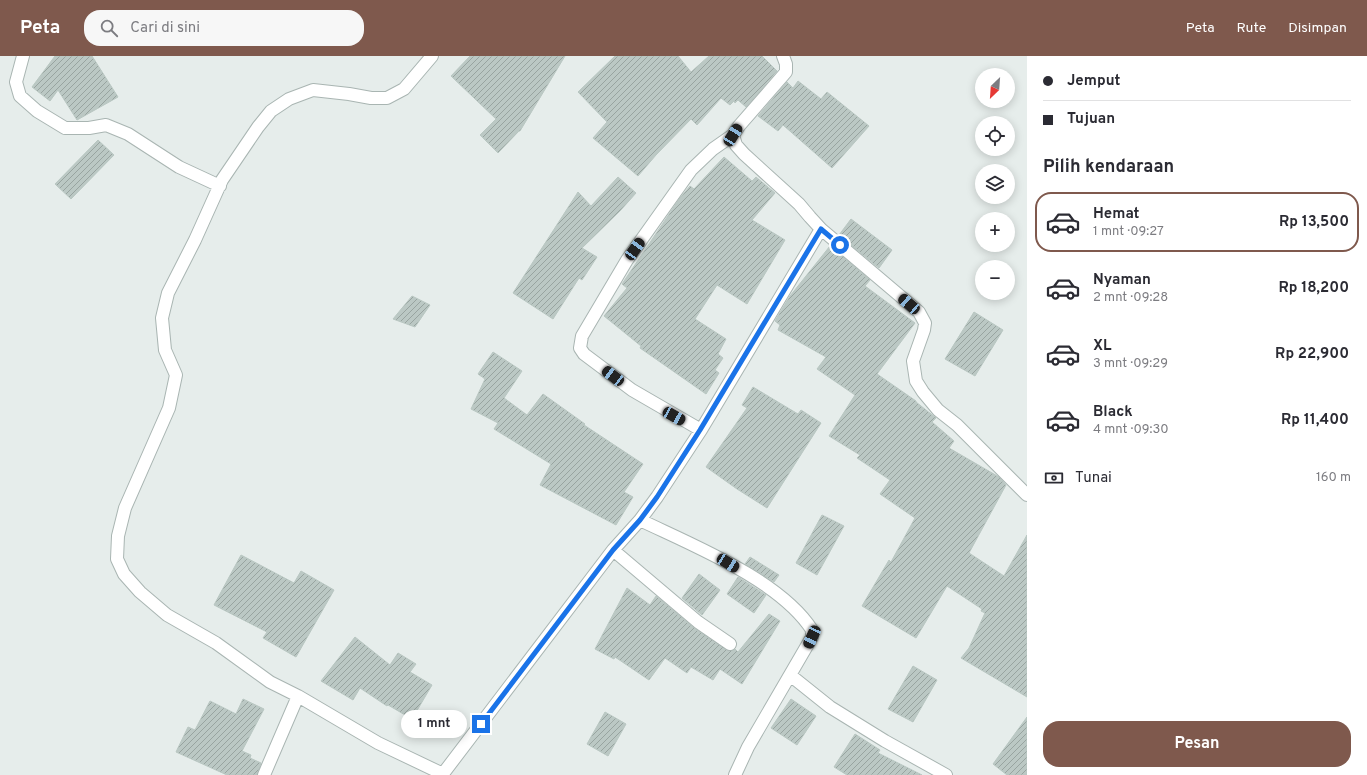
<!DOCTYPE html>
<html lang="id">
<meta charset="utf-8">
<style>
:root{--surface:#fff;--page:#f7f7f7;--text:#2b2b33;--muted:#7c7c81;--line:#e1e1e2;--accent:#7f594d}
body{margin:0;font-family:Overpass,sans-serif;background:var(--page);color:var(--text);height:100vh;display:flex;flex-direction:column;font-size:15px;white-space:nowrap}
*{box-sizing:border-box;margin:0}
p{font-size:13px;color:var(--muted)}
.icon{flex:none;width:22px;height:22px;fill:none;stroke:currentColor;stroke-width:2;stroke-linecap:round;stroke-linejoin:round}
.map{position:relative;flex:1;overflow:hidden}
.details{display:flex;flex-direction:column;background:var(--surface);width:340px}
.details>*{flex:none}
.hud{display:grid;align-content:center;height:88px;padding:0 16px;background:var(--surface)}
.needle{width:26px;rotate:205deg}
.fabs{position:absolute;left:975px;top:12px;display:grid;gap:8px}
.fabs a{display:grid;place-items:center;width:40px;height:40px;border-radius:50%;background:var(--surface);box-shadow:0 2px 10px #0003;font-size:20px}
.end{position:absolute;width:18px;height:18px;margin:-9px;border:5px solid #1a73e8;background:#fff;box-shadow:0 0 0 2px #fff}
.from{border-radius:50%}
.bubble{position:absolute;height:28px;border-radius:14px;background:var(--surface);box-shadow:0 2px 10px #0003;font-size:13px;font-weight:700;line-height:28px;text-align:center}
.car{position:absolute;width:12px;height:24px;margin:-12px -6px;border-radius:5px;box-shadow:0 0 3px 1px #0007;background:linear-gradient(#222 24%,#8ab4d8 0 40%,#222 0 76%,#8ab4d8 0 86%,#222 0)}
.hud b{display:flex;align-items:center;gap:14px;height:38px;font-size:15px}
.hud b+b{border-top:1px solid var(--line)}
.hud i{width:10px;height:10px;background:var(--text)}
ul{padding:0;list-style:none}
li{display:flex;align-items:center;gap:12px;height:60px;margin:0 8px 6px;padding:0 8px;border:2px solid transparent;border-radius:16px}
li div{flex:1}
li b{display:block;font-size:15px}
li em{font-style:normal;font-weight:700}
li.current{border-color:var(--accent)}
li>.icon{width:36px;height:36px;stroke-width:1.5}
h2{padding:0 16px;font-size:18px;line-height:48px}
.pay{display:flex;align-items:center;gap:10px;height:44px;padding:0 16px;font-size:15px}
.pay p{margin-inline-start:auto}
.cta{display:flex;gap:8px;margin-top:auto;padding:8px 16px}
.cta a{flex:1;height:46px;border-radius:16px;background:var(--accent);color:#fff;font-size:16px;font-weight:700;line-height:46px;text-align:center}
header{display:flex;align-items:center;gap:24px;box-sizing:border-box;height:56px;padding:0 20px;background:var(--accent);color:#fff}
header strong{font-size:19px}
nav{display:flex;gap:22px;margin-inline-start:auto;font-size:14px}
.search{width:280px;height:36px;background:var(--page);display:flex;align-items:center;gap:10px;box-sizing:border-box;padding:0 14px;border-radius:16px;color:var(--muted);font-size:15px}
main{display:flex;flex:1;min-height:0}
.map>svg:first-child{display:block}
.building{fill:url(#building-hatch);stroke:#b9c7c2}
.lines{fill:none;stroke-linecap:round;stroke-linejoin:round}
.minor-casing{stroke:#a9b5b2;stroke-width:14}
.minor{stroke:#fff;stroke-width:12}
.route{stroke:#1a73e8;stroke-width:5}
</style>
<header>
<strong>Peta</strong>
<div class="search"><svg class="icon" aria-label="search" viewBox="0 0 24 24"><circle cx="10" cy="10" r="6"/><path d="M15 15l6 6"/></svg>Cari di sini</div>
<nav><a>Peta</a><a>Rute</a><a>Disimpan</a></nav>
</header>
<main>
<div class="map">
<svg width="1027" height="719" viewBox="0 0 1027 719">
<defs>
<pattern id="building-hatch" width="6" height="6" patternUnits="userSpaceOnUse"><rect width="6" height="6" fill="#bbc8c4"/><path d="M-1 1l2-2M0 6l6-6M5 7l2-2" fill="none" stroke="#98a4a0"/></pattern>
</defs>
<rect width="100%" height="100%" fill="#e6edeb"/>
<!-- building -->
<path class="building" d="M 55,0 L 92,0 L 118,41 L 77,64 L 58,34 L 50,45 L 32,31 Z
M 470,0 L 565,0 L 520,75 L 519,75 L 498,97 L 480,79 L 496,63 L 451,20 Z
M 615,0 L 678,0 L 691,16 L 709,0 L 762,0 L 777,15 L 746,51 L 738,44 L 735,47 L 734,45 L 730,49 L 721,42 L 697,69 L 691,63 L 656,99 L 638,120 L 593,82 L 607,66 L 578,36 Z
M 798,25 L 821,43 L 827,36 L 869,70 L 832,112 L 783,69 L 778,75 L 758,60 L 787,26 L 793,32 Z
M 98,84 L 114,99 L 71,143 L 55,128 Z
M 724,101 L 752,125 L 756,121 L 775,137 L 752,164 L 785,184 L 747,248 L 717,229 L 695,263 L 726,283 L 718,298 L 723,302 L 715,314 L 719,317 L 706,338 L 640,292 L 641,290 L 604,260 L 627,232 L 622,228 L 680,142 L 690,130 L 694,133 Z
M 618,121 L 636,137 L 620,155 L 582,192 L 597,201 L 582,224 L 579,222 L 553,263 L 513,237 L 578,136 L 591,150 Z
M 851,163 L 892,194 L 879,212 L 839,179 Z
M 830,190 L 870,224 L 865,230 L 915,267 L 877,318 L 916,345 L 916,346 L 936,362 L 932,366 L 954,385 L 949,392 L 999,421 L 1006,429 L 969,497 L 1004,520 L 1027,479 L 1027,641 L 961,602 L 969,592 L 985,557 L 981,555 L 982,553 L 947,530 L 916,582 L 862,550 L 889,504 L 891,506 L 915,462 L 880,438 L 890,424 L 857,402 L 860,399 L 829,380 L 855,339 L 817,313 L 826,301 L 778,274 L 780,269 L 775,265 L 790,240 Z
M 412,240 L 430,249 L 415,271 L 393,263 Z
M 974,256 L 1003,274 L 975,320 L 945,303 Z
M 493,296 L 522,315 L 504,342 L 527,359 L 543,338 L 585,368 L 584,369 L 643,408 L 624,436 L 633,441 L 616,469 L 540,429 L 551,408 L 494,373 L 498,367 L 471,353 L 485,323 L 478,318 Z
M 753,331 L 798,358 L 801,354 L 821,367 L 767,452 L 737,433 L 706,411 L 747,352 L 742,349 Z
M 822,459 L 844,470 L 817,519 L 796,507 Z
M 241,499 L 294,527 L 301,515 L 334,534 L 296,601 L 263,582 L 267,576 L 214,549 Z
M 750,501 L 779,519 L 774,526 L 745,508 Z
M 699,518 L 720,534 L 702,559 L 682,542 Z
M 738,521 L 766,539 L 754,557 L 727,538 Z
M 627,532 L 650,549 L 656,540 L 694,572 L 729,595 L 735,593 L 738,596 L 769,558 L 780,565 L 742,628 L 720,613 L 713,624 L 691,611 L 687,617 L 665,602 L 649,624 L 615,601 L 614,603 L 595,593 Z
M 355,581 L 390,609 L 398,597 L 416,608 L 410,616 L 432,629 L 412,663 L 388,649 L 387,650 L 360,632 L 353,644 L 321,625 Z
M 913,610 L 937,624 L 913,666 L 888,653 Z
M 243,643 L 264,653 L 242,695 L 251,699 L 250,702 L 261,707 L 257,719 L 227,719 L 176,696 L 188,671 L 195,674 L 210,645 L 236,658 Z
M 791,643 L 816,660 L 797,689 L 771,672 Z
M 605,656 L 626,668 L 608,700 L 587,688 Z
M 1027,661 L 1027,719 L 1007,719 L 993,708 Z
M 855,678 L 880,694 L 878,697 L 922,719 L 847,719 L 834,711 Z"/>
<g class="lines">
<defs>
<path id="minor" d="M 23,0 L 16,26 L 20,40 L 37,55 L 65,72 L 89,72 L 106,69 L 128,78 L 179,111 L 220,130
M 432,0 L 404,33 L 387,42 L 371,42 L 349,38 L 313,34 L 289,43 L 271,55 L 258,71 L 222,124 L 195,184 L 168,237 L 162,262 L 165,294 L 176,319 L 169,352 L 125,452 L 118,480 L 117,503 L 124,518 L 140,536 L 167,559 L 216,587 L 270,626 L 298,640 L 378,687 L 443,718
M 821,173 L 919,256 L 925,267 L 924,274 L 913,305 L 916,325 L 923,336 L 938,354 L 957,369 L 1027,439
M 701,374 L 632,334 L 584,298 L 580,292 L 582,280 L 627,204 L 691,114 L 713,93 L 733,79
M 640,464 C 692,489 780,524 812,574 L 812,581 L 808,588 L 748,691 L 735,719
M 613,494 L 698,566 L 730,588
M 790,619 L 830,651 L 885,685 L 946,719
M 264,719 L 298,640
M 442,719 L 613,494 L 640,464 L 657,441 L 701,374 L 821,173 L 810,161 L 799,148 L 744,98 L 736,89 L 733,79 L 739,70 L 786,16 L 786,8 L 783,0"/>
</defs>
<!-- minor casing -->
<use href="#minor" class="minor-casing"/>
<!-- minor -->
<use href="#minor" class="minor"/>
</g>
<g class="lines">
<!-- route -->
<path class="route" d="M 481,668 L 613,494 L 640,464 L 657,441 L 700,374 L 821,173 L 840,189"/>
</g>
</svg>
<div class="fabs">
<a><svg class="needle" viewBox="-14 -14 28 28"><path d="M0-13l5 13h-10z" fill="#e53935"/><path d="M0 13l5-13h-10z" fill="#7c7c81"/></svg></a>
<a><svg class="icon" aria-label="locate" viewBox="0 0 24 24"><circle cx="12" cy="12" r="6"/><path d="M12 2v4M12 18v4M2 12h4M18 12h4"/></svg></a>
<a><svg class="icon" aria-label="layers" viewBox="0 0 24 24"><path d="M12 4l9 5-9 5-9-5zM3 14l9 5 9-5"/></svg></a>
<a>+</a>
<a>−</a>
</div>
<i class="end from" style="left:840px;top:189px"></i>
<i class="end" style="left:481px;top:668px"></i>
<div class="bubble" style="left:401px;top:654px;width:66px">1 mnt</div>
<i class="car" style="left:733px;top:79px;rotate:32deg"></i>
<i class="car" style="left:635px;top:193px;rotate:35deg"></i>
<i class="car" style="left:909px;top:248px;rotate:311deg"></i>
<i class="car" style="left:613px;top:320px;rotate:307deg"></i>
<i class="car" style="left:674px;top:360px;rotate:119deg"></i>
<i class="car" style="left:728px;top:507px;rotate:122deg"></i>
<i class="car" style="left:812px;top:581px;rotate:205deg"></i>
</div>
<section class="details">
<div class="hud">
<b><i class="from"></i>Jemput</b>
<b><i></i>Tujuan</b>
</div>
<h2>Pilih kendaraan</h2>
<ul>
<li class="current"><svg class="icon" aria-label="car" viewBox="0 0 24 24"><path d="M5 17H2v-5l4-1 3-4h7l3 4 3 1v5h-3M9 17h6M6 11h13"/><circle cx="7" cy="17" r="2"/><circle cx="17" cy="17" r="2"/></svg><div><b>Hemat</b><p>1 mnt · 09:27</p></div><em>Rp 13,500</em></li>
<li><svg class="icon" aria-label="car" viewBox="0 0 24 24"><path d="M5 17H2v-5l4-1 3-4h7l3 4 3 1v5h-3M9 17h6M6 11h13"/><circle cx="7" cy="17" r="2"/><circle cx="17" cy="17" r="2"/></svg><div><b>Nyaman</b><p>2 mnt · 09:28</p></div><em>Rp 18,200</em></li>
<li><svg class="icon" aria-label="car" viewBox="0 0 24 24"><path d="M5 17H2v-5l4-1 3-4h7l3 4 3 1v5h-3M9 17h6M6 11h13"/><circle cx="7" cy="17" r="2"/><circle cx="17" cy="17" r="2"/></svg><div><b>XL</b><p>3 mnt · 09:29</p></div><em>Rp 22,900</em></li>
<li><svg class="icon" aria-label="car" viewBox="0 0 24 24"><path d="M5 17H2v-5l4-1 3-4h7l3 4 3 1v5h-3M9 17h6M6 11h13"/><circle cx="7" cy="17" r="2"/><circle cx="17" cy="17" r="2"/></svg><div><b>Black</b><p>4 mnt · 09:30</p></div><em>Rp 11,400</em></li>
</ul>
<div class="pay"><svg class="icon" aria-label="cash" viewBox="0 0 24 24"><path d="M3 7h18v10H3z"/><circle cx="12" cy="12" r="2"/></svg>Tunai<p>160 m</p></div>
<div class="cta"><a>Pesan</a></div>
</section>
</main>
